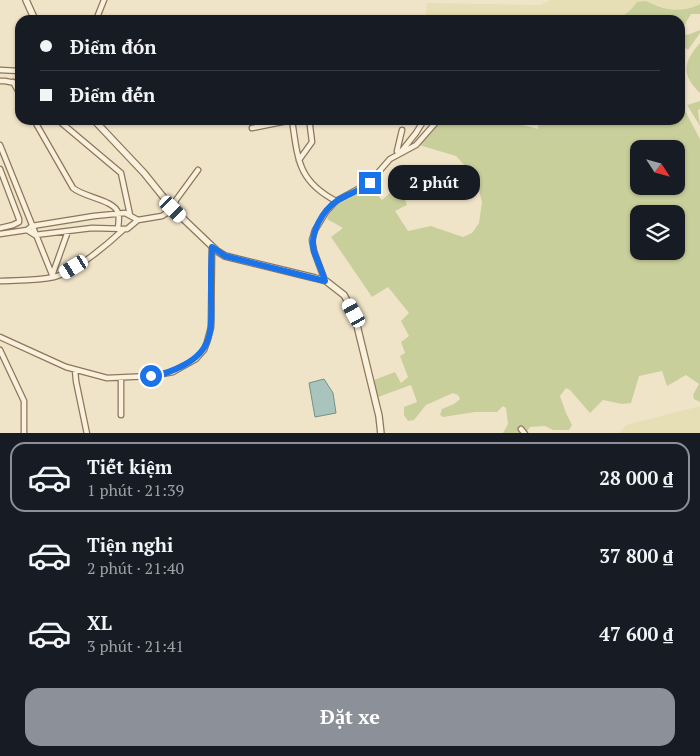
<!DOCTYPE html>
<html lang="vi">
<meta charset="utf-8">
<style>
:root{--surface:#171b24;--page:#20242c;--text:#f1f3f6;--muted:#9ea1a6;--line:#363941;--accent:#8c9099}
body{margin:0;font-family:"PT Serif",serif;background:var(--page);color:var(--text);height:100vh;display:flex;flex-direction:column;font-size:19px;white-space:nowrap}
*{box-sizing:border-box;margin:0}
p{font-size:16px;color:var(--muted)}
.icon{flex:none;width:28px;height:28px;fill:none;stroke:currentColor;stroke-width:2;stroke-linecap:round;stroke-linejoin:round}
.map{position:relative;height:433px;overflow:hidden}
.panel{display:flex;flex-direction:column;background:var(--surface);flex:1}
.panel>*{flex:none}
.banner{position:absolute;left:15px;top:15px;width:670px;height:110px;border-radius:15px;box-shadow:0 1px 4px #0004;display:grid;align-content:center;height:110px;padding:0 25px;background:var(--surface)}
.needle{width:32px;rotate:126deg}
.controls{position:absolute;left:630px;top:140px;display:grid;gap:10px}
.controls a{display:grid;place-items:center;width:55px;height:55px;border-radius:10px;background:var(--surface);box-shadow:0 1px 4px #0004;font-size:25px}
.end{position:absolute;width:22px;height:22px;margin:-11px;border:6px solid #1a73e8;background:#fff;box-shadow:0 0 0 2px #fff}
.from{border-radius:50%}
.bubble{position:absolute;height:35px;border-radius:15px;background:var(--surface);box-shadow:0 1px 4px #0004;font-size:16px;font-weight:600;line-height:35px;text-align:center}
.car{position:absolute;width:15px;height:30px;margin:-15px -8px;border-radius:6px;box-shadow:0 0 4px 1px #0007;background:linear-gradient(#fff 24%,#345 0 40%,#fff 0 76%,#345 0 86%,#fff 0)}
.banner b{display:flex;align-items:center;gap:18px;height:48px;font-size:19px}
.banner b+b{border-top:1px solid var(--line)}
.banner i{width:12px;height:12px;background:var(--text)}
ul{padding:9px 0 0;list-style:none}
li{display:flex;align-items:center;gap:15px;height:70px;margin:0 10px 8px;padding:0 15px;border:2px solid transparent;border-radius:15px}
li div{flex:1}
li b{display:block;font-size:19px}
li em{font-style:normal;font-weight:600}
li.on{border-color:var(--accent)}
li>.icon{width:45px;height:45px;stroke-width:1.5}
.action{display:flex;gap:10px;margin-top:auto;padding:10px 25px}
.action a{flex:1;height:58px;border-radius:15px;background:var(--accent);color:#fff;font-size:20px;font-weight:600;line-height:58px;text-align:center}
.map>svg:first-child{display:block}
.farmland{fill:#e6deb5}
.green{fill:#c9cf9b;fill-rule:evenodd}
.water{fill:#a9c4bc;stroke:#6f938a}
.lines{fill:none;stroke-linecap:round;stroke-linejoin:round}
.minor-casing{stroke:#8d765c;stroke-width:7}
.tertiary-casing{stroke:#8d765c;stroke-width:8}
.minor{stroke:#faf1dc;stroke-width:4.5}
.tertiary{stroke:#faf1dc;stroke-width:5.5}
.route{stroke:#1a73e8;stroke-width:6}
</style>
<div class="map">
<svg width="700" height="434" viewBox="0 0 700 434">
<rect width="100%" height="100%" fill="#f0e4c8"/>
<!-- farmland -->
<path class="farmland" d="M 551,0 L 700,0 L 700,4 L 681,11 L 672,10 L 646,1 L 624,17 L 610,20 L 425,20 L 427,3 L 540,5 Z
M 700,406 L 700,433 L 619,433 L 626,425 Z"/>
<!-- green -->
<path class="green" d="M 646,1 C 666,10 679,14 700,4 L 700,14 L 691,14 L 681,31 L 687,35 L 700,30 L 700,33 L 688,50 L 680,44 L 680,20 L 666,20 L 658,15 L 650,15 L 646,20 L 636,15 L 628,20 L 610,20 C 623,17 629,13 637,2 Z
M 700,43 L 700,93 C 681,75 683,62 700,43 Z
M 700,101 L 700,109 L 698,110 L 700,126 L 687,105 Z
M 680,107 L 683,107 L 700,139 L 700,402 L 694,399 L 693,395 L 699,384 L 686,375 L 667,386 L 662,371 L 639,376 L 631,403 L 622,404 L 603,400 L 590,413 L 570,390 L 566,388 L 560,396 L 566,413 L 572,425 L 569,430 L 553,430 L 545,426 L 530,427 L 526,433 L 503,433 L 508,424 L 506,408 L 503,406 L 497,412 L 475,412 L 443,417 L 440,415 L 442,409 L 454,404 L 460,399 L 458,395 L 453,393 L 426,405 L 414,420 L 408,421 L 404,415 L 404,407 L 417,402 L 411,385 L 378,397 L 374,380 L 395,372 L 401,383 L 408,377 L 400,356 L 405,353 L 401,342 L 409,336 L 401,321 L 409,313 L 388,287 L 372,297 L 331,237 L 343,228 L 327,219 L 328,215 L 338,204 L 371,187 L 382,200 L 393,190 L 401,189 L 407,205 L 395,211 L 408,231 L 431,226 L 463,237 L 472,233 L 479,223 L 482,202 L 475,177 L 456,156 L 419,145 L 440,120 L 513,120 L 515,123 L 538,129 L 539,120 L 680,120 ZM 639,149 L 676,149 L 676,186 L 639,186 ZM 639,214 L 676,214 L 676,251 L 639,251 Z"/>
<!-- water -->
<path class="water" d="M 324,379 L 333,393 L 336,413 L 315,417 L 309,383 Z"/>
<g class="lines">
<defs>
<path id="minor" d="M 96,20 L 104,0
M 0,70 L 20,71
M 0,81 L 5,81 L 20,84
M 13,82 L 20,94
M 34,120 L 73,188 C 83,197 115,200 118,213 C 120,218 118,225 118,229
M 58,120 L 121,173 L 130,215
M 292,120 C 298,160 298,181 336,201
M 252,128 L 292,120
M 0,145 L 53,277
M 397,151 L 402,130
M 400,153 L 416,133 L 424,120
M 299,160 L 312,142 L 310,126
M 0,169 L 19,219 L 19,222 L 13,225 L 0,228
M 27,230 L 35,235 L 92,228 L 127,229 L 138,220 L 162,216 L 173,209 L 176,200 L 198,170
M 0,234 L 27,230 L 32,226 L 94,216 L 125,213 L 138,220
M 53,273 L 68,231
M 0,281 C 17,280 37,281 54,277 C 75,272 108,244 124,229
M 325,281 L 314,251 L 312,240 L 315,230 L 326,212 L 336,201 L 369,183 L 390,159 L 416,145 L 438,120
M 0,337 L 66,367 L 107,378 L 151,376 L 173,372 L 196,359 L 204,350 L 207,342 L 211,327 L 212,247
M 0,350 L 24,401 L 24,434
M 75,370 L 76,381 L 87,434
M 121,415 L 121,378
M 521,429 L 525,434"/>
<path id="tertiary" d="M 26,0 L 35,20
M 94,120 L 144,173 L 173,209 L 217,251 L 225,256 L 315,278 L 326,281 L 344,295 L 354,313 L 379,416 L 381,434"/>
</defs>
<!-- minor casing -->
<use href="#minor" class="minor-casing"/>
<!-- tertiary casing -->
<use href="#tertiary" class="tertiary-casing"/>
<!-- minor -->
<use href="#minor" class="minor"/>
<!-- tertiary -->
<use href="#tertiary" class="tertiary"/>
</g>
<g class="lines">
<!-- route -->
<path class="route" d="M 151,376 C 164,375 173,371 184,365 C 217,348 211,322 211,290 C 211,276 211,262 212,247 L 225,256 L 325,281 C 322,270 317,261 314,251 C 309,233 323,210 338,200 C 348,194 360,191 370,183"/>
</g>
</svg>
<div class="controls">
<a><svg class="needle" viewBox="-14 -14 28 28"><path d="M0-13l5 13h-10z" fill="#e53935"/><path d="M0 13l5-13h-10z" fill="#9ea1a6"/></svg></a>
<a><svg class="icon" aria-label="layers" viewBox="0 0 24 24"><path d="M12 4l9 5-9 5-9-5zM3 14l9 5 9-5"/></svg></a>
</div>
<i class="end from" style="left:151px;top:376px"></i>
<i class="end" style="left:370px;top:183px"></i>
<div class="bubble" style="left:388px;top:165px;width:92px">2 phút</div>
<i class="car" style="left:173px;top:209px;rotate:135deg"></i>
<i class="car" style="left:74px;top:267px;rotate:239deg"></i>
<i class="car" style="left:354px;top:313px;rotate:331deg"></i>
<div class="banner">
<b><i class="from"></i>Điểm đón</b>
<b><i></i>Điểm đến</b>
</div>
</div>
<section class="panel">
<ul>
<li class="on"><svg class="icon" aria-label="car" viewBox="0 0 24 24"><path d="M5 17H2v-5l4-1 3-4h7l3 4 3 1v5h-3M9 17h6M6 11h13"/><circle cx="7" cy="17" r="2"/><circle cx="17" cy="17" r="2"/></svg><div><b>Tiết kiệm</b><p>1 phút · 21:39</p></div><em>28 000 ₫</em></li>
<li><svg class="icon" aria-label="car" viewBox="0 0 24 24"><path d="M5 17H2v-5l4-1 3-4h7l3 4 3 1v5h-3M9 17h6M6 11h13"/><circle cx="7" cy="17" r="2"/><circle cx="17" cy="17" r="2"/></svg><div><b>Tiện nghi</b><p>2 phút · 21:40</p></div><em>37 800 ₫</em></li>
<li><svg class="icon" aria-label="car" viewBox="0 0 24 24"><path d="M5 17H2v-5l4-1 3-4h7l3 4 3 1v5h-3M9 17h6M6 11h13"/><circle cx="7" cy="17" r="2"/><circle cx="17" cy="17" r="2"/></svg><div><b>XL</b><p>3 phút · 21:41</p></div><em>47 600 ₫</em></li>
</ul>
<div class="action"><a>Đặt xe</a></div>
</section>
